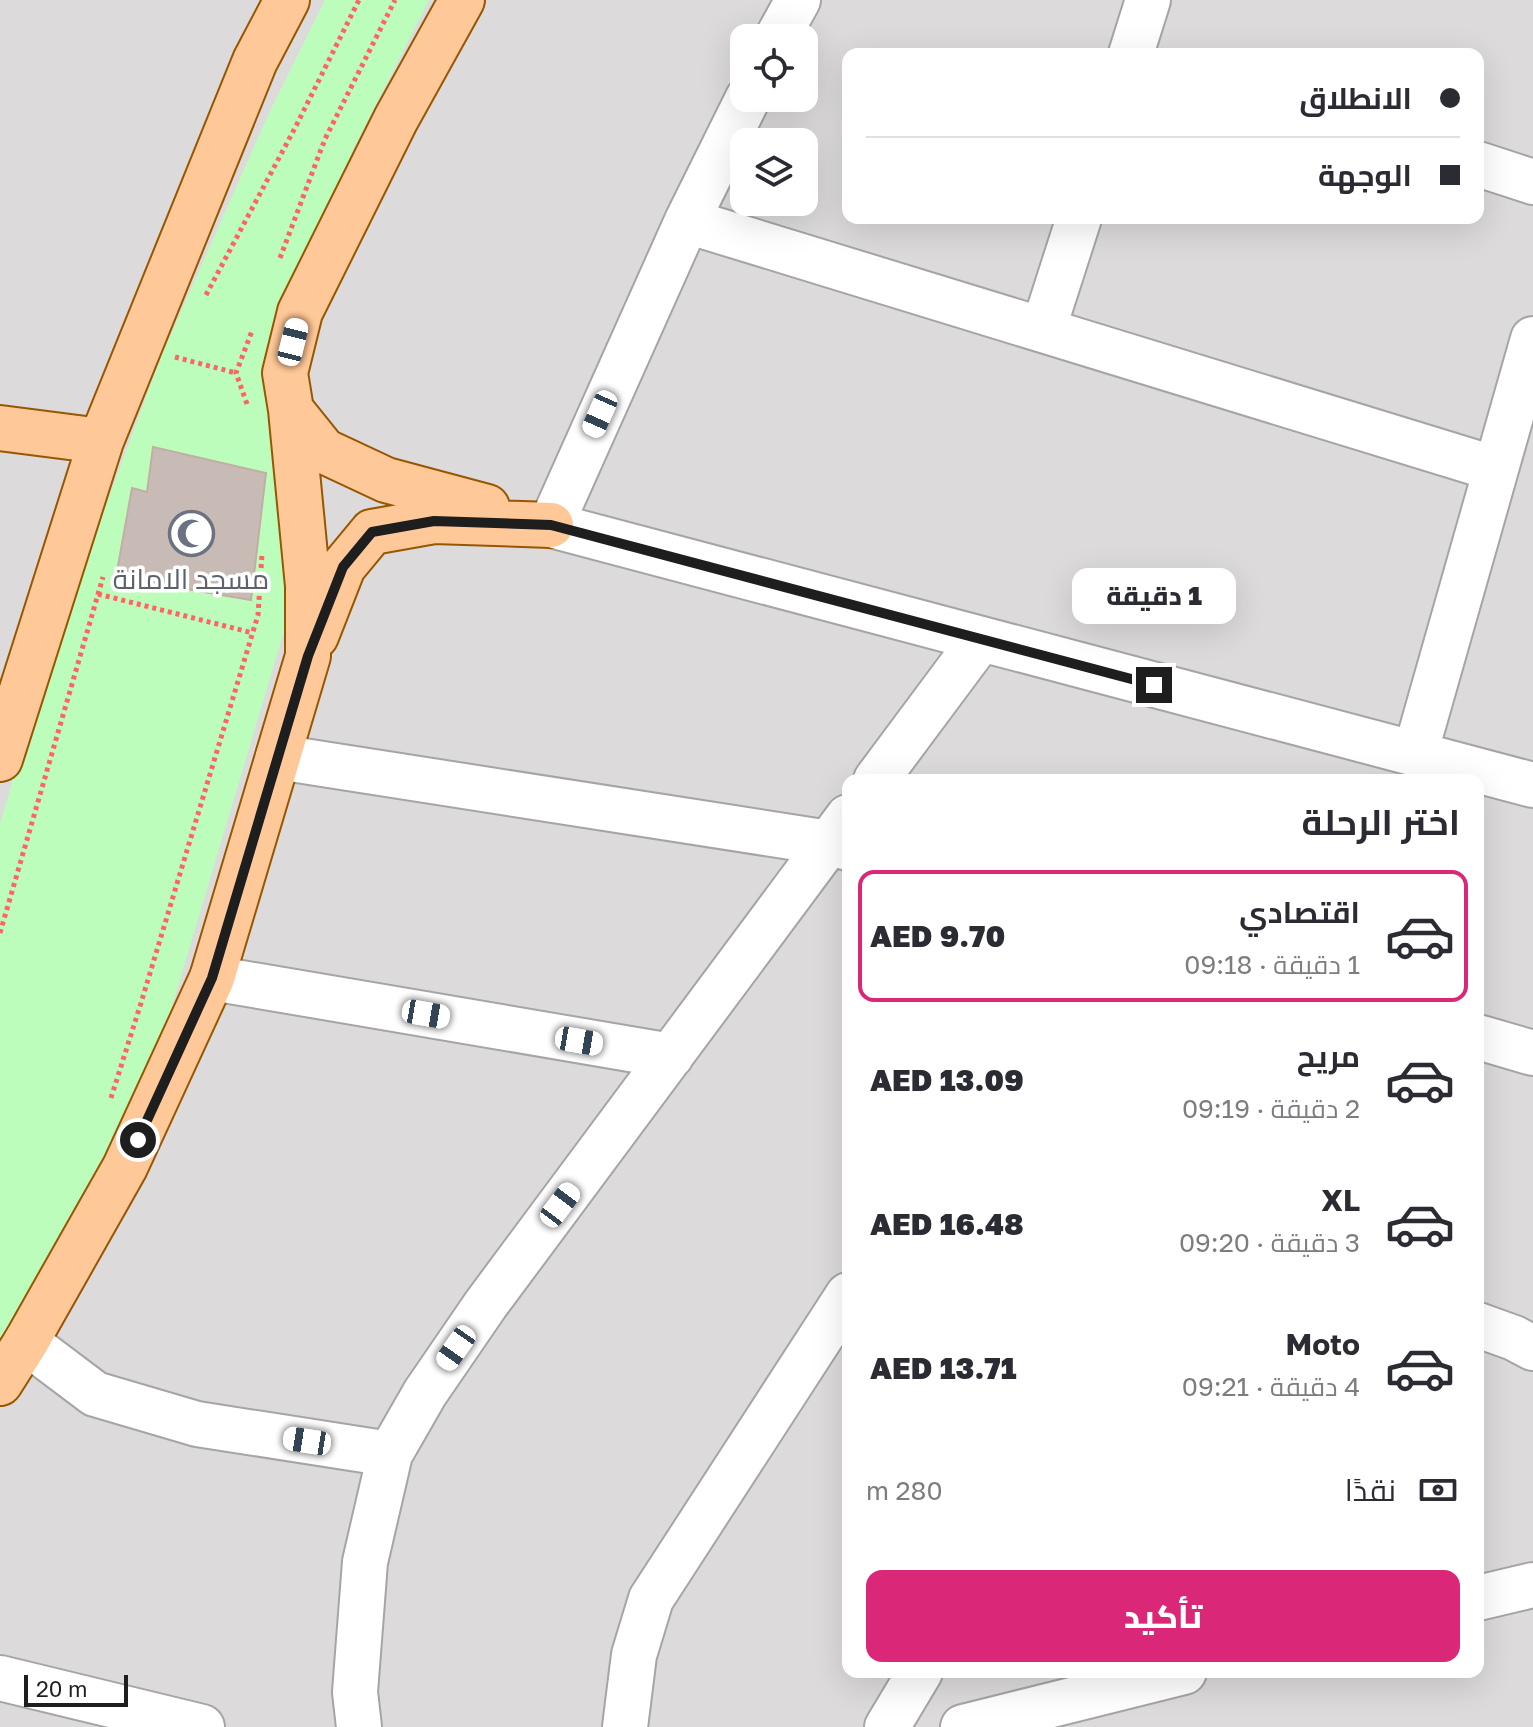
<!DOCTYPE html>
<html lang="ar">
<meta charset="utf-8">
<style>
:root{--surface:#fff;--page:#f7f7f7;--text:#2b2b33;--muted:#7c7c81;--line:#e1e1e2;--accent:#db2777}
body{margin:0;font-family:"Golos Text",Cairo,sans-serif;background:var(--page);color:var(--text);direction:rtl;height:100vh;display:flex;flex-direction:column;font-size:30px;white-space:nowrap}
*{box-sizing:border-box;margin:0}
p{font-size:26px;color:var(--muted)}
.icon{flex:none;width:44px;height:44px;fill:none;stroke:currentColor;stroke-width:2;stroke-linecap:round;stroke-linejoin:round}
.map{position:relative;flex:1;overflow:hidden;direction:ltr}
.side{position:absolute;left:842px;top:774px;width:642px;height:904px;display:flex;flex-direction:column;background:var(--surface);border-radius:16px;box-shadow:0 8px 32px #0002;direction:rtl}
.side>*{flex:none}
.top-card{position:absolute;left:842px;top:48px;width:642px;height:176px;border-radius:16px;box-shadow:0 8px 32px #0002;direction:rtl;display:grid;align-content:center;height:176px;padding:0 24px;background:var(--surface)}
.buttons{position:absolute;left:730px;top:24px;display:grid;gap:16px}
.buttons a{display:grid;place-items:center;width:88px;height:88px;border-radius:16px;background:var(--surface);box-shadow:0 8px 32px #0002;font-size:40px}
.scale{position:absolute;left:24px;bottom:20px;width:104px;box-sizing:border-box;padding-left:8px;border:4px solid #1e1e1e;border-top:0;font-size:22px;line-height:28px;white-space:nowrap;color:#1e1e1e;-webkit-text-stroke:6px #fff;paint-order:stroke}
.end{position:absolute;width:36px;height:36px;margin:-18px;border:10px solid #1e1e1e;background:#fff;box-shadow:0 0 0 4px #fff}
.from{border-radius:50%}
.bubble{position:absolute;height:56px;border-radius:16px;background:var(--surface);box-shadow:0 8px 32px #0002;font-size:26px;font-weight:800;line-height:56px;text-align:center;direction:rtl}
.car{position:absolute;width:24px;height:48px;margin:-24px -12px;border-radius:10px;box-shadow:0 0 6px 2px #0007;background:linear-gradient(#fff 24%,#345 0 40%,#fff 0 76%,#345 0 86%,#fff 0)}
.top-card b{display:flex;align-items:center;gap:28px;height:76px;font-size:30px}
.top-card b+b{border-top:2px solid var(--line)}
.top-card i{width:20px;height:20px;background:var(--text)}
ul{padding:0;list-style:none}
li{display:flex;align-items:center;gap:24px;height:132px;margin:0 16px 12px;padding:0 8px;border:4px solid transparent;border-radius:16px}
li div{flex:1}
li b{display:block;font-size:30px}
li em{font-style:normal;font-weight:800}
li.on{border-color:var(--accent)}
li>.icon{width:72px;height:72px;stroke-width:1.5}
h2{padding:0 24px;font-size:36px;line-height:96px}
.pay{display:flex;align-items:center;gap:20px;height:88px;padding:0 24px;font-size:30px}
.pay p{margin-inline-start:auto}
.action{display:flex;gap:16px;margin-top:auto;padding:16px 24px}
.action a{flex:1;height:92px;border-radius:16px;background:var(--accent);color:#fff;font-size:32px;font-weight:800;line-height:92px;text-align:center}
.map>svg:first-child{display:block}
.residential{fill:#dcdadb;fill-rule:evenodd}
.park{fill:#bdfdbc}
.building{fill:#c8bbb6;stroke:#c2aea4;stroke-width:2}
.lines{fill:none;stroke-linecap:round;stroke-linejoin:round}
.minor-casing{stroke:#a5a5a5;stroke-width:48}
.major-casing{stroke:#975600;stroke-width:48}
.path{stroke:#ff6464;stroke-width:5;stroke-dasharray:4 4;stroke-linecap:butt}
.minor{stroke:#fff;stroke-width:44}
.major{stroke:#ffc898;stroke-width:44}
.route{stroke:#1e1e1e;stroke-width:10}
.labels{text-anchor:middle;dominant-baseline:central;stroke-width:7;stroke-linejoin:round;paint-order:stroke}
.worship-label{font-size:28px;fill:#5b616d;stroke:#fff}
</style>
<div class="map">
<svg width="1533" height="1727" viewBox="0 0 1533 1727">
<rect width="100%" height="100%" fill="#f0eae3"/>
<!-- residential -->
<path class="residential" d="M 0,0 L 1533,0 L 1533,1727 L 0,1727 ZM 744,38 L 804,38 L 804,98 L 744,98 ZM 848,54 L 1478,54 L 1478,218 L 848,218 ZM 744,142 L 804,142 L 804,202 L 744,202 ZM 848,780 L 1478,780 L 1478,1672 L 848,1672 Z"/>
<!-- park -->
<path class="park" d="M 325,0 L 429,0 L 352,152 L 266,377 L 288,618 L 170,1013 L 127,1142 L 0,1372 L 0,824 L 44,673 L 160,359 L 269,113 Z"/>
<!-- building -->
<path class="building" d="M 153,447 L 266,473 L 251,600 L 116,577 L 132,488 L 147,492 Z"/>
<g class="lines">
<defs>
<path id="minor" d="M 777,38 L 798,0
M 1131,54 L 1148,0
M 748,98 L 687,221 L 551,525 L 1533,785
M 1478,164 L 1533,182
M 687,221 L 1496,469
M 1043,330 L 1079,218
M 1415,754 L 1533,339
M 278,757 L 829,843 L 848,848
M 876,780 L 981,639
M 212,978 L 671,1056
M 1478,1037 L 1533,1053
M 1478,1325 L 1514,1338 L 1533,1348
M 26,1342 L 95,1394 L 197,1424 L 390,1454
M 1478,1598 L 1533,1585
M 0,1678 L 202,1727
M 359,1727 L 355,1692 L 365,1562 L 390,1454 L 425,1393 L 486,1304 L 848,817
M 625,1727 L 634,1655 L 651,1599 L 848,1295
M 887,1727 L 920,1672
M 963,1727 L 1184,1672"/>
<path id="major" d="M 291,410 L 324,451 L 386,480 L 487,507
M 0,428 L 101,441
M 316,636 L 343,567 L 372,532 L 434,521 L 551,525
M 0,759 L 101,441 L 255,61 L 287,0
M 0,1383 L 26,1342 L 125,1167 L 212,978 L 308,656 L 308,586 L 291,410 L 285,373 L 300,312 L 396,119 L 462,0"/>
</defs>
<!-- minor casing -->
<use href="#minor" class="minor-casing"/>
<!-- major casing -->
<use href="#major" class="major-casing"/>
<!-- path -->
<path class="path" d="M 280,258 L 325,139 L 395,0
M 206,295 L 296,126 L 359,0
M 175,357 L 236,373
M 247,404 L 236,373 L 252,331
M 98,594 L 253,633
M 0,933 L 103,577
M 111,1098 L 141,1003 L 258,615 L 262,554"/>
<!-- minor -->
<use href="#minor" class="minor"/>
<!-- major -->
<use href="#major" class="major"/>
</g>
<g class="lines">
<!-- route -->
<path class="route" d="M 138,1140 L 212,978 L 308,656 L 343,567 L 372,532 L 434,521 L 551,525 L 1154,685"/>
</g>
<!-- icons -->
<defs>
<symbol id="mosque-ring" viewBox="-11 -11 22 22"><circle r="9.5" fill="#fff" stroke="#6b7280" stroke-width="1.5"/><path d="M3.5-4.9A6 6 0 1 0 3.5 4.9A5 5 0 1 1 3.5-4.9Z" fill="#6b7280"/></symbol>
</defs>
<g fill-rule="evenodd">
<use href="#mosque-ring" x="166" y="508" width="51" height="51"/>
</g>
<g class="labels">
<!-- worship labels -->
<g class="worship-label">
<text x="191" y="578">مسجد الامانة</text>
</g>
</g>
</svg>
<div class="buttons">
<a><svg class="icon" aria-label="locate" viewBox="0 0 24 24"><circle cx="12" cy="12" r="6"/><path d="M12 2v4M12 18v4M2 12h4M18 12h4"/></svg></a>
<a><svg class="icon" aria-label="layers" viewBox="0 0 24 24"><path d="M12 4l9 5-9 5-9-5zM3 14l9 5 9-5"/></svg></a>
</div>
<div class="scale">20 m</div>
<i class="end from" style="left:138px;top:1140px"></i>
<i class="end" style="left:1154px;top:685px"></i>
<div class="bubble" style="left:1072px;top:568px;width:164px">1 دقيقة</div>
<i class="car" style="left:293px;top:342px;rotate:14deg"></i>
<i class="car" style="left:600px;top:414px;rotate:204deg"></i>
<i class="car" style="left:426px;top:1014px;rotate:100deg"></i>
<i class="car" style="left:579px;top:1041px;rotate:100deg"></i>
<i class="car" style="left:560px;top:1205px;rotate:37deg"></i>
<i class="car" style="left:456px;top:1348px;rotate:215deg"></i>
<i class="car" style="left:307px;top:1441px;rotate:279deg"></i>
<div class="top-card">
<b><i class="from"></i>الانطلاق</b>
<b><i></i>الوجهة</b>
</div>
<section class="side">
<h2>اختر الرحلة</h2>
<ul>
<li class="on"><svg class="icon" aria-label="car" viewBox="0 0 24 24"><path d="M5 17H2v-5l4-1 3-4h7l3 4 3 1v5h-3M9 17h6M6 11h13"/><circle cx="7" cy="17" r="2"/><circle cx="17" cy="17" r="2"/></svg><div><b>اقتصادي</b><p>1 دقيقة · 09:18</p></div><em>AED 9.70</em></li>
<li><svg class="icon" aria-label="car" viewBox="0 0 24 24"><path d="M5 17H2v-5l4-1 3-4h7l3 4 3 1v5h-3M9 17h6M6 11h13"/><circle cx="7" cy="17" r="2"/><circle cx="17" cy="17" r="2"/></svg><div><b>مريح</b><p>2 دقيقة · 09:19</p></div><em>AED 13.09</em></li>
<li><svg class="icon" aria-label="car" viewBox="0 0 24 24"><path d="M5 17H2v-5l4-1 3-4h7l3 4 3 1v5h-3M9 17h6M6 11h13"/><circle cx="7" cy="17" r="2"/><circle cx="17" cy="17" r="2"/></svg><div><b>XL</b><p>3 دقيقة · 09:20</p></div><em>AED 16.48</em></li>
<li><svg class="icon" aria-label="car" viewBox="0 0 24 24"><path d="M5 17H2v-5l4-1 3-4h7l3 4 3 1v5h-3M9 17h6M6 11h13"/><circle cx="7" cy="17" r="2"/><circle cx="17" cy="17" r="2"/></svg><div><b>Moto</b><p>4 دقيقة · 09:21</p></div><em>AED 13.71</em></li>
</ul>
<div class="pay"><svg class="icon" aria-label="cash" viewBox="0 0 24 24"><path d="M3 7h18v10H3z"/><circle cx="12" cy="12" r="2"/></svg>نقدًا<p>280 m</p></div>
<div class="action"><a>تأكيد</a></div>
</section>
</div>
